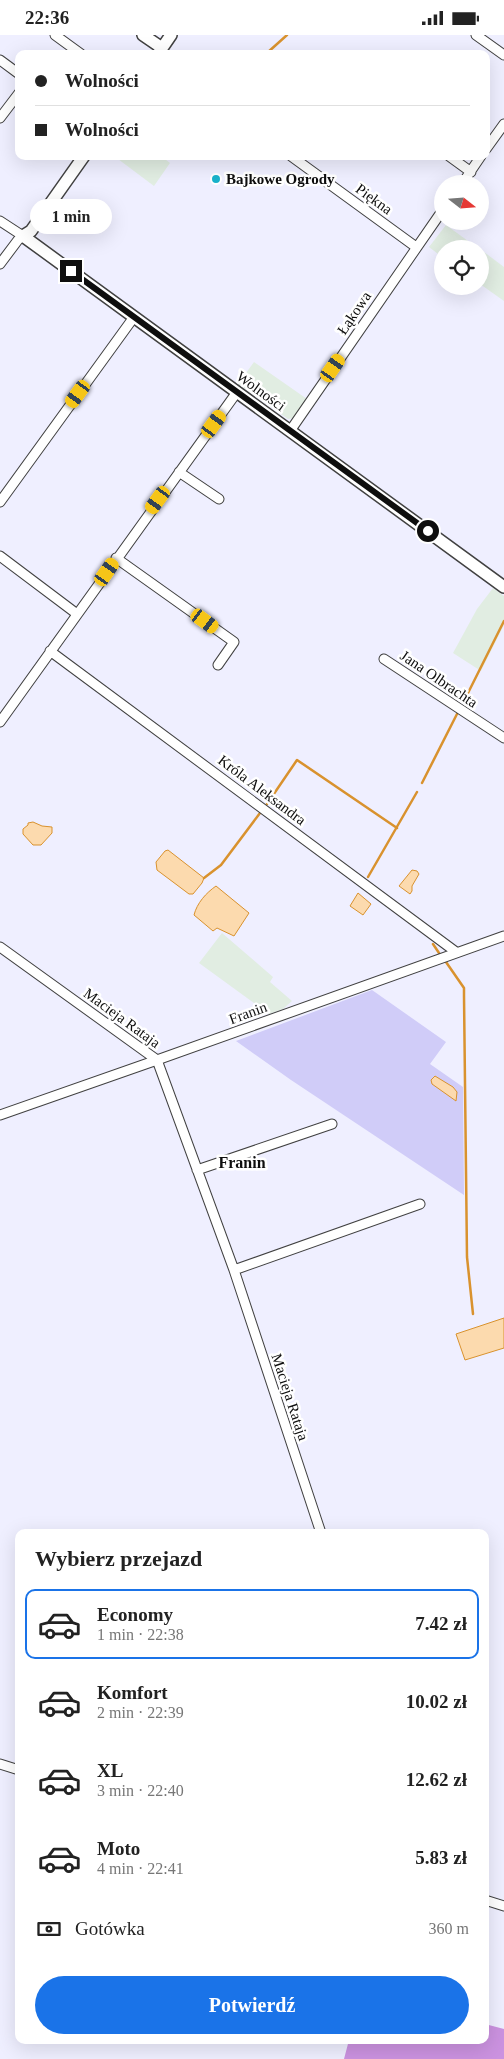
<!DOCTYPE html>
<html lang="pl">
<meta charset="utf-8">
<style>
:root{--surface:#fff;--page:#f2f2f2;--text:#222;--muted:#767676;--line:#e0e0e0;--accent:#1a73e8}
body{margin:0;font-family:Georgia,serif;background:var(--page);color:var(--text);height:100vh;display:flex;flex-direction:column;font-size:19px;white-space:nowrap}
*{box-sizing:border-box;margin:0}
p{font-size:16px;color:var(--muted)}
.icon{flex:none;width:28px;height:28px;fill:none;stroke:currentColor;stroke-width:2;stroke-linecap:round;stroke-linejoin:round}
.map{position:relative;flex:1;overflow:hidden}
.drawer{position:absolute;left:15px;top:1494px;width:474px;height:515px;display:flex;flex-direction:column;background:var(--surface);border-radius:10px;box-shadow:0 5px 20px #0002}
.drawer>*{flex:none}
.guide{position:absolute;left:15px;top:15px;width:475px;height:110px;border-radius:10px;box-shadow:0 5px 20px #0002;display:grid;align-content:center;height:110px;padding:0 20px;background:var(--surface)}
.needle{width:32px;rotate:107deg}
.tools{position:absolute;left:434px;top:140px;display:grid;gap:10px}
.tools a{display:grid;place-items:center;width:55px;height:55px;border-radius:50%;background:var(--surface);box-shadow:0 5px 20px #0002;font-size:25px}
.end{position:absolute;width:22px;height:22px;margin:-11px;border:6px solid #0e0e0e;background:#fff;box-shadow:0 0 0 2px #fff}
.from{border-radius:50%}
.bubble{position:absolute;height:35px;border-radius:18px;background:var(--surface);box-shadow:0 5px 20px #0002;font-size:16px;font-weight:700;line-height:35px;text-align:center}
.car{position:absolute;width:15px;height:30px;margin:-15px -8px;border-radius:6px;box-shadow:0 0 4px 1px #0007;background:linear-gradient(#f5c518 24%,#345 0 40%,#f5c518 0 76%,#345 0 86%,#f5c518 0)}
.guide b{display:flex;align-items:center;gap:18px;height:48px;font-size:19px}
.guide b+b{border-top:1px solid var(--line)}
.guide i{width:12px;height:12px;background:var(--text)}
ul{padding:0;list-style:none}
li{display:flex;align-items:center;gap:15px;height:70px;margin:0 10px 8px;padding:0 10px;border:2px solid transparent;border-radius:10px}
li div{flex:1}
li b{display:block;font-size:19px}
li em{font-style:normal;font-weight:700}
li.active{border-color:var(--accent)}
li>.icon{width:45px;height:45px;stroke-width:1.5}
h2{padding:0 20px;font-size:22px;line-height:60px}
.pay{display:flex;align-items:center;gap:12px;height:55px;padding:0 20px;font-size:19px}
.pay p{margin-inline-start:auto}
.action{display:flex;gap:10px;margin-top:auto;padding:10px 20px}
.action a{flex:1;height:58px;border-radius:30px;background:var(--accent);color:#fff;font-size:20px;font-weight:700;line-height:58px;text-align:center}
.status{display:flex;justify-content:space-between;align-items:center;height:35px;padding:0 25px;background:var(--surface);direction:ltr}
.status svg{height:14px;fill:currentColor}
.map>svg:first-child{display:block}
.industrial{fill:#e1ede2}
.farmland{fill:#d0ccf8}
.forest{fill:#cb92e0}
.water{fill:#fcdaae;stroke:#d9922e}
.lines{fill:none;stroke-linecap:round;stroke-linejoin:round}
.stream{stroke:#d9922e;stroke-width:2.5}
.minor-casing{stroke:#414141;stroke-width:11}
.tertiary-casing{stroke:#414141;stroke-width:14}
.minor{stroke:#fff;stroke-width:9}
.tertiary{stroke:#fff;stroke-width:11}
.route{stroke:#0e0e0e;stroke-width:6}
.poi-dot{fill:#19b2cb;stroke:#fff;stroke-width:2}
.labels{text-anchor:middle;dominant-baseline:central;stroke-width:5;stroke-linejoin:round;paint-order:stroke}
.poi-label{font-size:15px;font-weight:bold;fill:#0e0e0e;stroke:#fff;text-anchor:start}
.street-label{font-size:15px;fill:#0e0e0e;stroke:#fff}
.neighbourhood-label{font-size:16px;font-weight:bold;fill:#0e0e0e;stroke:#fff}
</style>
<div class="status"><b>22:36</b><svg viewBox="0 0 49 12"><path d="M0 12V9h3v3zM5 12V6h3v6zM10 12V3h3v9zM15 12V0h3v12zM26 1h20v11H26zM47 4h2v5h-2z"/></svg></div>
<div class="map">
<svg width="504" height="2024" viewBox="0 0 504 2024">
<rect width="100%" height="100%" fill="#efefff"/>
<!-- industrial -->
<path class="industrial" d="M 114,121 L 161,121 L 170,128 L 154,151 Z
M 446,190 L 479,214 L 442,214 L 442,222 L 429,212 Z
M 480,214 L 504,232 L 504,266 L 480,249 Z
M 254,327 L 307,364 L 294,383 L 288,384 L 238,349 Z
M 493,553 L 504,561 L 504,590 L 481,636 L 453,618 L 477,574 Z
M 222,898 L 273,942 L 270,947 L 292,966 L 283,974 L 269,979 L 199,928 Z"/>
<!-- farmland -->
<path class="farmland" d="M 372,955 L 446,1007 L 430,1029 L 463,1052 L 464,1160 L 291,1045 L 236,1006 Z"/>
<!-- forest -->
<path class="forest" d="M 485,1989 L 504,1994 L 504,2024 L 344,2024 L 349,2005 L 485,2005 Z"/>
<!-- water -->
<path class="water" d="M 33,787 L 42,791 L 52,792 L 52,798 L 41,810 L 33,810 L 23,799 L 23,794 L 28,790 L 28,788 Z
M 168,815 L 204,843 L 202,848 L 193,859 L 189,859 L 157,835 L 156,827 L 165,816 Z
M 412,835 L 417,836 L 419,839 L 412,851 L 412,856 L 410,859 L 399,851 Z
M 216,851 L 249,878 L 234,901 L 217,893 L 213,896 L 194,880 C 197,868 206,858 216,851 Z
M 358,858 L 371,869 L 363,880 L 350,871 Z
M 435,1041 L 453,1052 L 457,1057 L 456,1066 L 432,1049 L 431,1045 Z
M 504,1283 L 504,1313 L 465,1325 L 456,1299 Z"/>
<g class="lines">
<!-- stream -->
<path class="stream" d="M 267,18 L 287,0
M 464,666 L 504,586
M 422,748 L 458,677
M 267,769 L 297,725 L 397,793
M 368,842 L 417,757
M 204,843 L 221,830 L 260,778
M 433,909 L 439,918
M 446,927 L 464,953 L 464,961 L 467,1222 L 473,1279"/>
<defs>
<path id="minor" d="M 55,0 L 81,19
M 476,0 L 504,20
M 0,25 L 19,39
M 0,83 L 19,58
M 486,114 L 504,89
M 291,121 L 416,212
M 449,121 L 471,137
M 462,149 L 481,121
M 0,186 L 23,201 L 18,205 L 0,229
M 290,396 L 442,176
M 179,437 L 219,464
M 0,467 L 134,282
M 0,521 L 77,579
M 116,523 L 234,607 L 218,630
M 50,616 L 456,917
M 384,624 L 504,703
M 0,687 L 237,357
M 0,912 L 157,1025 L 234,1235 L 321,1498
M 0,1080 L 157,1025 L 504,901
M 197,1135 L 332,1089
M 234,1235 L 420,1169
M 0,1729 L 19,1735
M 485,1865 L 504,1871"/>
<path id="tertiary" d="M 143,0 L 162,13
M 158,19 L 171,0
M 84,121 L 31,196 L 23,201 L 504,552"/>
</defs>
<!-- minor casing -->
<use href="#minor" class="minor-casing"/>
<!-- tertiary casing -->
<use href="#tertiary" class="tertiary-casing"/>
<!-- minor -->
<use href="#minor" class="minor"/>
<!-- tertiary -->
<use href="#tertiary" class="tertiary"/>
</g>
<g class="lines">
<!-- route -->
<path class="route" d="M 71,236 L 428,496"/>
</g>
<!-- markers -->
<circle class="poi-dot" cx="216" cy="144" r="5"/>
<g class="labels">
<!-- poi labels -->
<g class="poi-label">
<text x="226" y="144">Bajkowe Ogrody</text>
</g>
<!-- street labels -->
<g class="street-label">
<text transform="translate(374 164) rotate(36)">Piękna</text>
<text transform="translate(354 278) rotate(-56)">Łąkowa</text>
<text transform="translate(261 356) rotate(36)">Wolności</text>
<text transform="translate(439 644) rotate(34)">Jana Olbrachta</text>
<text transform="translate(262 755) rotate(37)">Króla Aleksandra</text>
<text transform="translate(248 978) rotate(-20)">Franin</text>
<text transform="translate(122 983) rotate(36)">Macieja Rataja</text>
<text transform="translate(290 1362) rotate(72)">Macieja Rataja</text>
</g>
<!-- neighbourhood labels -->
<g class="neighbourhood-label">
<text x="242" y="1127">Franin</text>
</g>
</g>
</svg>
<div class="tools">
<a><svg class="needle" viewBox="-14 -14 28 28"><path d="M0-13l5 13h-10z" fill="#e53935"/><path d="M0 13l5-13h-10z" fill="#767676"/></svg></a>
<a><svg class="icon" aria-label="locate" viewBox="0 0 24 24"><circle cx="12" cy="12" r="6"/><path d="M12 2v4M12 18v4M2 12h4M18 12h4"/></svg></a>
</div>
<i class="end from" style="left:428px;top:496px"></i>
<i class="end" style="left:71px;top:236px"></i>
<div class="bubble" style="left:30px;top:164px;width:82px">1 min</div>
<i class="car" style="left:333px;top:333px;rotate:35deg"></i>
<i class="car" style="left:78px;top:359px;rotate:216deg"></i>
<i class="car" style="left:214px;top:389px;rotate:36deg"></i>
<i class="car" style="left:158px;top:465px;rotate:216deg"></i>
<i class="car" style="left:107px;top:537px;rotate:35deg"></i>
<i class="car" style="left:205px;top:586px;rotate:126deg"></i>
<div class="guide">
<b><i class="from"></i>Wolności</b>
<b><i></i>Wolności</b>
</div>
<section class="drawer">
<h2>Wybierz przejazd</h2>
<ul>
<li class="active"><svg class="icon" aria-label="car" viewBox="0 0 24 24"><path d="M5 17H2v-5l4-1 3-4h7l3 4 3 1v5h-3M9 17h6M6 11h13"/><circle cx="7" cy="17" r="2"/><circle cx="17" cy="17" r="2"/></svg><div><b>Economy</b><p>1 min · 22:38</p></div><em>7.42 zł</em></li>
<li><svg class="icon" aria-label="car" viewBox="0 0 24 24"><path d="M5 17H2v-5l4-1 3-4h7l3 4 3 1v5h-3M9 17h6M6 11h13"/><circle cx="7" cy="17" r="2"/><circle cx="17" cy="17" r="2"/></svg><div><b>Komfort</b><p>2 min · 22:39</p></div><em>10.02 zł</em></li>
<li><svg class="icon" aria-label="car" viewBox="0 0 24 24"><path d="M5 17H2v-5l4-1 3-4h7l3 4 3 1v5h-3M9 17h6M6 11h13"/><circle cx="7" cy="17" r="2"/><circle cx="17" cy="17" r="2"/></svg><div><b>XL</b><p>3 min · 22:40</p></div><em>12.62 zł</em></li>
<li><svg class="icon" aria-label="car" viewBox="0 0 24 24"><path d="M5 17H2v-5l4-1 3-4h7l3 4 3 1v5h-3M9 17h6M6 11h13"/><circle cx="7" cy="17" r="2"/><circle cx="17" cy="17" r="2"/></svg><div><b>Moto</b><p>4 min · 22:41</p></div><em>5.83 zł</em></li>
</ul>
<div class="pay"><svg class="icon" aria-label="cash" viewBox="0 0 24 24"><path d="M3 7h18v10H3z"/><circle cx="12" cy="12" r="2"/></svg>Gotówka<p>360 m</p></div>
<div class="action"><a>Potwierdź</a></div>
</section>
</div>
